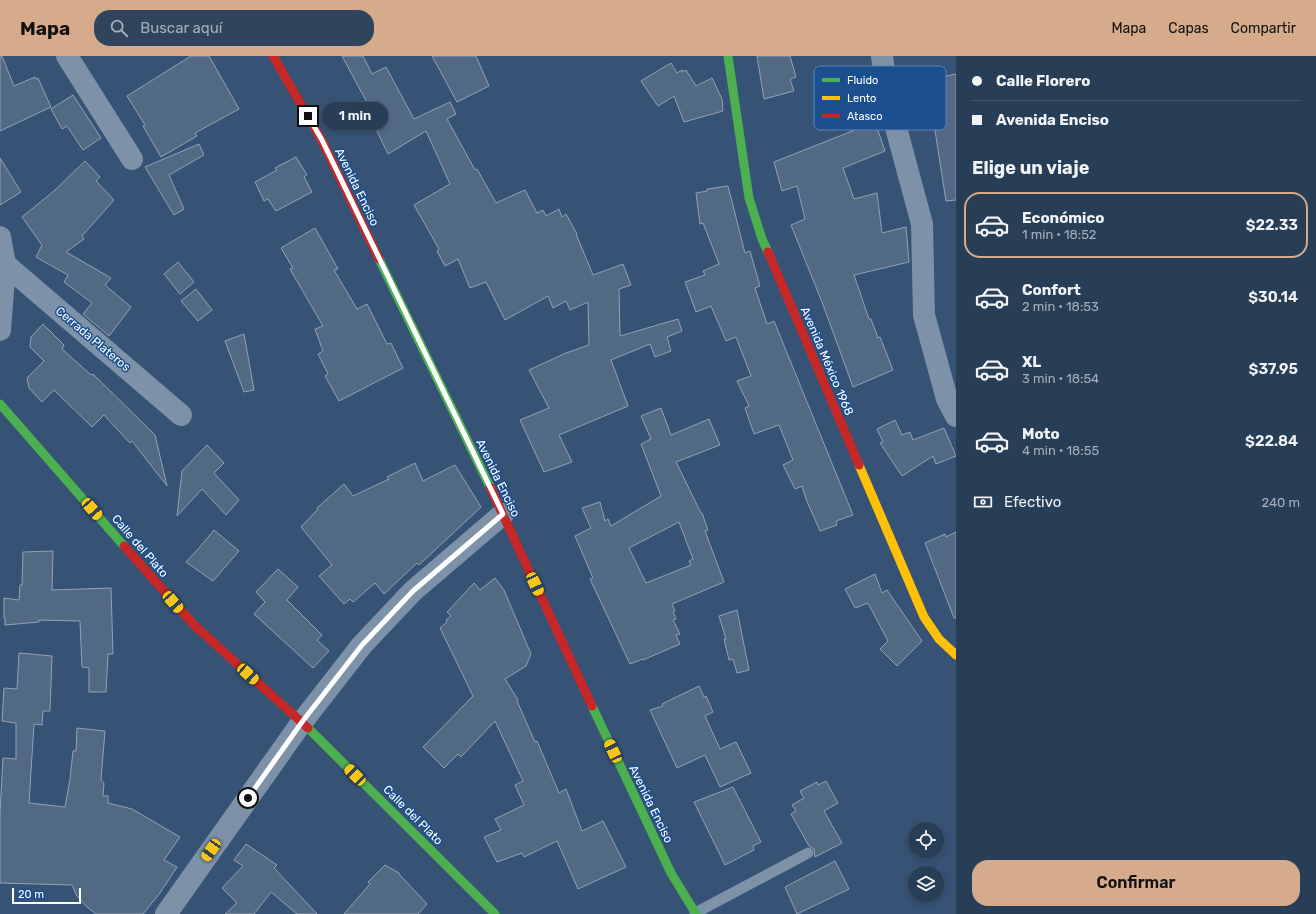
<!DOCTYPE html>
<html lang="es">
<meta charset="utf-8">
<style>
:root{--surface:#283e57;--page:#30455d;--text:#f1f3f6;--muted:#a5aeba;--line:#44576d;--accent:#d6ab8b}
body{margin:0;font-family:Rubik,sans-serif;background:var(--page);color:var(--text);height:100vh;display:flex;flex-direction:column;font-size:15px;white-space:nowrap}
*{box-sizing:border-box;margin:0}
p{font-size:13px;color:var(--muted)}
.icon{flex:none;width:22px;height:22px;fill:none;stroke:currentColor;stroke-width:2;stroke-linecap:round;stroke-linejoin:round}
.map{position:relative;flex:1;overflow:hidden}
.panel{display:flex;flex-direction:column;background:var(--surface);width:360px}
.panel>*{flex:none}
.top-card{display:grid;align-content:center;height:88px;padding:0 16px;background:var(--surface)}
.tools{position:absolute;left:908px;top:766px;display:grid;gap:8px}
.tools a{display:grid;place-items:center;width:36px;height:36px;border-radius:50%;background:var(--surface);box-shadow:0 2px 6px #0003,0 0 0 1px var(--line);font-size:20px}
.scale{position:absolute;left:12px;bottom:10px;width:69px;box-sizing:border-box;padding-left:4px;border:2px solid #fff;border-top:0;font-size:11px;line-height:14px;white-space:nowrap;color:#fff;-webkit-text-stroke:3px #1b4f8f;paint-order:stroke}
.end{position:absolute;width:18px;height:18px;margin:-9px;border:5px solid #fff;background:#111;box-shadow:0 0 0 2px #111}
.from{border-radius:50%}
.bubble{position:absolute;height:28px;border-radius:14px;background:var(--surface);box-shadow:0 2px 6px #0003,0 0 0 1px var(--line);font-size:13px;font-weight:600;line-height:28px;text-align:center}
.car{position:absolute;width:12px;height:24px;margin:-12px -6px;border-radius:5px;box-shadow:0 0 3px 1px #0007;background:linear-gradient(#f5c518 24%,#345 0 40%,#f5c518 0 76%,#345 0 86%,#f5c518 0)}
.top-card b{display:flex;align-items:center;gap:14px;height:38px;font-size:15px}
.top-card b+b{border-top:1px solid var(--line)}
.top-card i{width:10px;height:10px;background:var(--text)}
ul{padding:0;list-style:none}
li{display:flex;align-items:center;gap:12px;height:66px;margin:0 8px 6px;padding:0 8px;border:2px solid transparent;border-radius:16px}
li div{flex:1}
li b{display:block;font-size:15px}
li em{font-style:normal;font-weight:600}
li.current{border-color:var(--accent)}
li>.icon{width:36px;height:36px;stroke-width:1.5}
h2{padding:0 16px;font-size:18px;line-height:48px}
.pay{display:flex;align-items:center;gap:10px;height:44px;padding:0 16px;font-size:15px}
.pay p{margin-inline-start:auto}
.button{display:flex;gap:8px;margin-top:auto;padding:8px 16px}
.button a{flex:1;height:46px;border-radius:16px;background:var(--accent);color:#111;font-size:16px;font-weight:600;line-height:46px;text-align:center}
header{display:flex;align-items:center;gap:24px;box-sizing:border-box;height:56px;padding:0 20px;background:var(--accent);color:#111}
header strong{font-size:19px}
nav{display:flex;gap:22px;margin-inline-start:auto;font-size:14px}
.search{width:280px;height:36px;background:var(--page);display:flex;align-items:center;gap:10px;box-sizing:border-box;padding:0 14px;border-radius:16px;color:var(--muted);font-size:15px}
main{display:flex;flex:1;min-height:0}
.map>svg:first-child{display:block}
.building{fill:#526984;stroke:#92a2b6;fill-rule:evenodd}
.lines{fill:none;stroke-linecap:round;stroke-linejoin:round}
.lane{stroke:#7d92a8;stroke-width:11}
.street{stroke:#7d92a8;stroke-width:22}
.fast{stroke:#4caf50;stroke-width:9}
.slow{stroke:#ffc107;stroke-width:9}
.jam{stroke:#c62828;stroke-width:9}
.route{stroke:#fff;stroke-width:5}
.labels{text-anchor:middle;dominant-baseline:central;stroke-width:3;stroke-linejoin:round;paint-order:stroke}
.street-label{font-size:12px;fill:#fff;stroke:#1b4f8f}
.key{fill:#1b4f8f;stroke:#5f84b1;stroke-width:1}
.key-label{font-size:11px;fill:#fff}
</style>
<header>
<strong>Mapa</strong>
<div class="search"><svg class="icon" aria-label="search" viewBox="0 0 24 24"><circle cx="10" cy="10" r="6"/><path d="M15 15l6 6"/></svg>Buscar aquí</div>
<nav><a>Mapa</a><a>Capas</a><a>Compartir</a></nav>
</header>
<main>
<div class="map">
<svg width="956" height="858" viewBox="0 0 956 858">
<rect width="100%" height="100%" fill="#365274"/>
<!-- building -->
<path class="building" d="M 0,0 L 2,0 L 14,30 L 35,21 L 36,23 L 38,22 L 51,51 L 0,75 Z
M 191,0 L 209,0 L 239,53 L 195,77 L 197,80 L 161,101 L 143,70 L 145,69 L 127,40 Z
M 342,0 L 363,0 L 372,18 L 386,11 L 414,63 L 450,46 L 456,58 L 447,63 L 475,114 L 477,113 L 496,147 L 525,134 L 537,157 L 543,154 L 546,160 L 559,153 L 562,161 L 566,158 L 577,178 L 576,178 L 593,219 L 623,208 L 631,229 L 619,233 L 620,280 L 678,263 L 682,275 L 667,281 L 671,295 L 655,301 L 650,288 L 611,304 L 628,350 L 559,379 L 572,406 L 544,416 L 520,364 L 549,352 L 529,314 L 566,297 L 589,289 L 588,246 L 570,254 L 566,245 L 553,252 L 548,240 L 505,264 L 486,226 L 470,232 L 458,203 L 445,210 L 437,195 L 439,193 L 414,149 L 450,128 L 426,75 L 388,98 L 374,69 L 378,67 Z
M 432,0 L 476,0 L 489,30 L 457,46 Z
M 757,0 L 790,0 L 796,21 L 790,23 L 794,35 L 764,43 Z
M 671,7 L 677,17 L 682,14 L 683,16 L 686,14 L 696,30 L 712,22 L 722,43 L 723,55 L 684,66 L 674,40 L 658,50 L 641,25 Z
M 956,18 L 956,144 L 946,145 L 934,68 L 936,68 L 927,24 Z
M 73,39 L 101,82 L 83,94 L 67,70 L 62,73 L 51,53 Z
M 875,66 L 885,95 L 843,112 L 854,143 L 877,137 L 882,177 L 906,171 L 909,206 L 854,219 L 869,263 L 871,263 L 878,282 L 880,281 L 893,314 L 853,331 L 822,246 L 791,169 L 805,163 L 797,130 L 782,135 L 774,106 Z
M 199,88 L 204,99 L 169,119 L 184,153 L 174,159 L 145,111 Z
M 296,101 L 307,119 L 304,121 L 312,136 L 276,155 L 268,143 L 264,145 L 255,126 L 277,114 L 275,112 Z
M 0,102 L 21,136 L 0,149 Z
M 85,105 L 100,121 L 96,125 L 114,144 L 82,180 L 84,183 L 66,196 L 111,222 L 105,229 L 131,251 L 109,280 L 83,258 L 92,247 L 64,226 L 68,219 L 36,201 L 42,189 L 22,161 L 54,135 Z
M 728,130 L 745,197 L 750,195 L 760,230 L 755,232 L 767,268 L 774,265 L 853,459 L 836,465 L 837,469 L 820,475 L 806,443 L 802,430 L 795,433 L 783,409 L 793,404 L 779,369 L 754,378 L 745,352 L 749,350 L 737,325 L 751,320 L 736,281 L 726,285 L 711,250 L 696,256 L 685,226 L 705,219 L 703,215 L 719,208 L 703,167 L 700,168 L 696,137 L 707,135 L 707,133 Z
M 315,172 L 338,213 L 334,214 L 357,253 L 367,248 L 387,288 L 391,287 L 403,312 L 339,345 L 325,320 L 328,318 L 318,298 L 323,295 L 315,273 L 323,270 L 290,213 L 293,212 L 281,192 Z
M 178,206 L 194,226 L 180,238 L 164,218 Z
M 196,233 L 212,254 L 198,265 L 181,245 Z
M 43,268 L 64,289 L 62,293 L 91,319 L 93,318 L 155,379 L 167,430 L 132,385 L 130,387 L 104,359 L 92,371 L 54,334 L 42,346 L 29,332 L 27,322 L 44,305 L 30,291 L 31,281 Z
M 244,278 L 254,334 L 244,336 L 225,285 Z
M 661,352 L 671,379 L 709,363 L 720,389 L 676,406 L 701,457 L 702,457 L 708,474 L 705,475 L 724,526 L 672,548 L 675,555 L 673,556 L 676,563 L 673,564 L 680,578 L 676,579 L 680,588 L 643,604 L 643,603 L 630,608 L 590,523 L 593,522 L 575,480 L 591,472 L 582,452 L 600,446 L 605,465 L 608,463 L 611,470 L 661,440 L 641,388 L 651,383 L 641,360 ZM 679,466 L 693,503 L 689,505 L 691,509 L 646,527 L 629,492 Z
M 895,364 L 902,379 L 910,376 L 913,384 L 944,372 L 956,400 L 936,408 L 933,400 L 902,420 L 880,387 L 883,386 L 877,373 Z
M 207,389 L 224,407 L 214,417 L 239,444 L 226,459 L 202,433 L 177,460 L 182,415 Z
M 415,407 L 423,425 L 455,409 L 481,451 L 419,509 L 417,507 L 384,538 L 375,527 L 353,546 L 350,543 L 344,548 L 319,520 L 332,509 L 301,471 L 318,453 L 317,452 L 344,428 L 353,440 L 389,423 L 387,421 Z
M 214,474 L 239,495 L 213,525 L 186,506 L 199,492 Z
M 956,476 L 956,562 L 954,562 L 925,487 L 945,478 L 946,481 Z
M 53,495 L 52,534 L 111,532 L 113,598 L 108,598 L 106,636 L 89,636 L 89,612 L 82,611 L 80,565 L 39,564 L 39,566 L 5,569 L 5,562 L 4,562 L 4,542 L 19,544 L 20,529 L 22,529 L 23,496 Z
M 278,513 L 298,531 L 287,544 L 322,579 L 317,584 L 329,595 L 313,612 L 254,558 L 265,546 L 256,536 Z
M 875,518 L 882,537 L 887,534 L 922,585 L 897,610 L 880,593 L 888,585 L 868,547 L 855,552 L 845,533 Z
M 495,522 L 504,534 L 531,598 L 526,610 L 505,623 L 518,644 L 517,645 L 535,686 L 537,685 L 559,737 L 566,733 L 582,775 L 603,765 L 626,811 L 578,833 L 557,785 L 524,801 L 522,797 L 497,806 L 484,781 L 501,774 L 495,763 L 524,749 L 515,729 L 523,725 L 495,665 L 461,701 L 458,698 L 444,712 L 423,691 L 473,640 L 440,572 L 447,566 L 446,564 L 451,560 L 447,556 L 474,527 L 480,534 Z
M 737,554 L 749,614 L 737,617 L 733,603 L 729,604 L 724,583 L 726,583 L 719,560 Z
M 19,597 L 52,600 L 50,655 L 43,655 L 42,669 L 34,668 L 29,747 L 65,751 L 70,723 L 73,695 L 76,695 L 77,672 L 105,675 L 101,724 L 104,727 L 103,740 L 108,740 L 108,747 L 132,753 L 180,781 L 164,804 L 177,811 L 160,837 L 143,858 L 96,858 L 87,851 L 77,840 L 72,829 L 0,827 L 0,757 L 3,702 L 16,703 L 16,667 L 2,665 L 4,632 L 17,633 Z
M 699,630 L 704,641 L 706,640 L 713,656 L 705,660 L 720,693 L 736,686 L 751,717 L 720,731 L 705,699 L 677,712 L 650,654 L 663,650 L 662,648 Z
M 826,725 L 838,747 L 824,755 L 842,787 L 815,801 L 814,793 L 809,790 L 791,758 L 796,755 L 792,749 L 804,742 L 800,735 L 817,726 L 818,729 Z
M 733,731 L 761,786 L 753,790 L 754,794 L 725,809 L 694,746 Z
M 246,788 L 277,809 L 274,812 L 317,858 L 297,858 L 271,836 L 254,858 L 225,858 L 237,847 L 222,832 L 243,810 L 234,804 Z
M 835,805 L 849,833 L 797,858 L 785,831 Z
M 385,809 L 399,817 L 399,818 L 427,848 L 418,858 L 344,858 L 370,828 L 368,826 Z"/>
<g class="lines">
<!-- lane -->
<path class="lane" d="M 695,857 L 808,797"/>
<!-- street -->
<path class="street" d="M 67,0 L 132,103
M 882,0 L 888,42 L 922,168 L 924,259 L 947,343 L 956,360
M 0,181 L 5,208 L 0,274
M 5,208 L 181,359
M 166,858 L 302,666 L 362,589 L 413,535 L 503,458"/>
<!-- fast -->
<path class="fast" d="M 728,0 L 749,142 L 762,183 L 768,196
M 379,203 L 490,431
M 0,348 L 124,490
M 592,650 L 671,817 L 696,858
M 308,672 L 495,858"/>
<!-- slow -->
<path class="slow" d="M 859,409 L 924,561 L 939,583 L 956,599"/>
<!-- jam -->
<path class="jam" d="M 273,0 L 322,85 L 379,203
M 768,196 L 859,409
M 490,431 L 592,650
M 124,490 L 194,569 L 308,672"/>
</g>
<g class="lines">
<!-- route -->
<path class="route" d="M 248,742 L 302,666 L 362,589 L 413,535 L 503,458 L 322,84 L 308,60"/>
</g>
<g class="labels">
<!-- street labels -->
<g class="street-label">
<text transform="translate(357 131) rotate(64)">Avenida Enciso</text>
<text transform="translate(93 283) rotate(40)">Cerrada Plateros</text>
<text transform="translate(827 305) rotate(67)">Avenida México 1968</text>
<text transform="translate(498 422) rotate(64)">Avenida Enciso</text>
<text transform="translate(140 490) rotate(49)">Calle del Plato</text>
<text transform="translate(651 748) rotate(64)">Avenida Enciso</text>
<text transform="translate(413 759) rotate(45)">Calle del Plato</text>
</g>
</g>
<!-- legend -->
<rect x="814" y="10" width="132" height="64" rx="6" class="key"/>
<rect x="822" y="22" width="18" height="4" fill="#4caf50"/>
<rect x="822" y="40" width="18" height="4" fill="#ffc107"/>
<rect x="822" y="58" width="18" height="4" fill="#c62828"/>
<g class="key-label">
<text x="847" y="28">Fluido</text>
<text x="847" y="46">Lento</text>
<text x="847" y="64">Atasco</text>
</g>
</svg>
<div class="tools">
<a><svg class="icon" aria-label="locate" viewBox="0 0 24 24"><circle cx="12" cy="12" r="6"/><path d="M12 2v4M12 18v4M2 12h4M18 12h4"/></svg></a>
<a><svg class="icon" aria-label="layers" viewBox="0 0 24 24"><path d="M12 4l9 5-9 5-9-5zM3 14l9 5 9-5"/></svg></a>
</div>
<div class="scale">20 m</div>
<i class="end from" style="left:248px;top:742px"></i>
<i class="end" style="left:308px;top:60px"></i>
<div class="bubble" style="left:322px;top:46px;width:66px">1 min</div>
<i class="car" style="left:92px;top:453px;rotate:139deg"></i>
<i class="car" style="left:535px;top:528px;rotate:155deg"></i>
<i class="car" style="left:173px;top:546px;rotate:139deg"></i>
<i class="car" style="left:248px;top:618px;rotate:132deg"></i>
<i class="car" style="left:613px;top:695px;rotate:335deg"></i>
<i class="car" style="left:355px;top:719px;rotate:315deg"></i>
<i class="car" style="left:211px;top:794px;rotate:215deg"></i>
</div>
<section class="panel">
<div class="top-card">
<b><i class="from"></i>Calle Florero</b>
<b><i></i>Avenida Enciso</b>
</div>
<h2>Elige un viaje</h2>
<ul>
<li class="current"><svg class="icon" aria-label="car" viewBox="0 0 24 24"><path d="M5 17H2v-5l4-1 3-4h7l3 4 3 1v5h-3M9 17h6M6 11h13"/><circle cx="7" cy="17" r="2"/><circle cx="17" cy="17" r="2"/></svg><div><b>Económico</b><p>1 min · 18:52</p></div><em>$22.33</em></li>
<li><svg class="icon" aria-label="car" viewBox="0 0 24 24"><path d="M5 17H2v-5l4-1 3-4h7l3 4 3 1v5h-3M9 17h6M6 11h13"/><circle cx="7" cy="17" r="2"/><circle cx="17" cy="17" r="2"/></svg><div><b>Confort</b><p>2 min · 18:53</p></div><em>$30.14</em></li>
<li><svg class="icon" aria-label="car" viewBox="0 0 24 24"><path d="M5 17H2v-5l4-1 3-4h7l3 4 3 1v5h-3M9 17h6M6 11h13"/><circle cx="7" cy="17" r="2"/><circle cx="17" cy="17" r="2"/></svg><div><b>XL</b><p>3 min · 18:54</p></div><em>$37.95</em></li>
<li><svg class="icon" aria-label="car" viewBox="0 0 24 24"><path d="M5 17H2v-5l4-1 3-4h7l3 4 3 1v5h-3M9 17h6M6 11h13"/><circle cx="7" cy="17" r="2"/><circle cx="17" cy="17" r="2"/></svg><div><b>Moto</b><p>4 min · 18:55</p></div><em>$22.84</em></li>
</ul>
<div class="pay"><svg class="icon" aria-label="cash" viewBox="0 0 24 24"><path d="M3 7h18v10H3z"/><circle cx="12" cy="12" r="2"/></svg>Efectivo<p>240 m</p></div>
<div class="button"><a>Confirmar</a></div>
</section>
</main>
